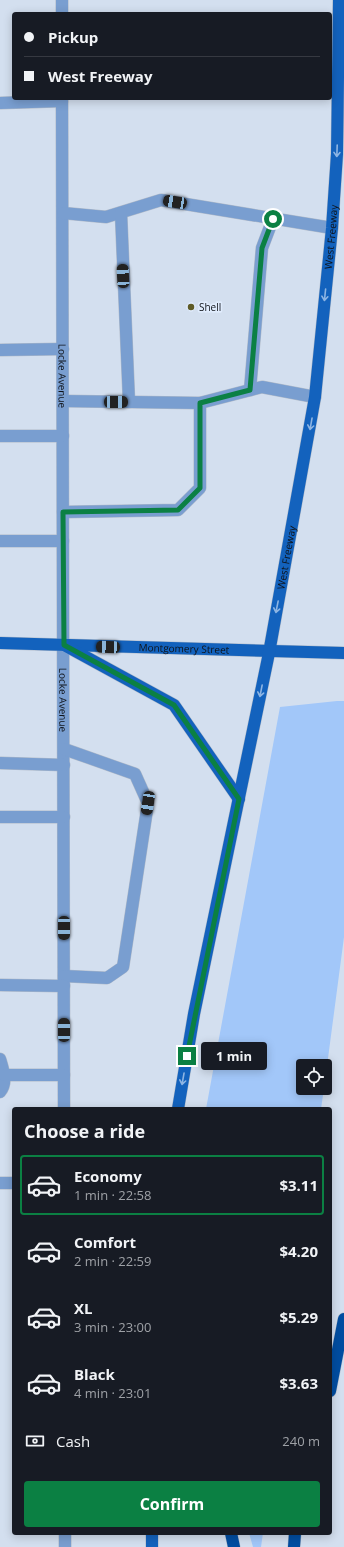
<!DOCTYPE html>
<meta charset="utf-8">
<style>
:root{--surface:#171b24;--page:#242831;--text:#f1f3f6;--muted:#9ea1a6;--line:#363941;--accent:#0b8043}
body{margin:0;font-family:"Open Sans",sans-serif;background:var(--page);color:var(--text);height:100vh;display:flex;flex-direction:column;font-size:15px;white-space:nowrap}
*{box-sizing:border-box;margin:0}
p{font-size:13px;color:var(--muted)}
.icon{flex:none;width:22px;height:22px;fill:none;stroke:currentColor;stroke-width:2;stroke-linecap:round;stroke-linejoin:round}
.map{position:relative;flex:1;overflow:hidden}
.panel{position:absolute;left:12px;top:1107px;width:320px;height:428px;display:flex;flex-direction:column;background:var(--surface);border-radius:4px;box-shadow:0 2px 10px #0003}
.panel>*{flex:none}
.banner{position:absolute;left:12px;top:12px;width:320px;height:88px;border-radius:4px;box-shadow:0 2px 10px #0003;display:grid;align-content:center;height:88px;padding:0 12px;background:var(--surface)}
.controls{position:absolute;left:296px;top:1059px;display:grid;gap:8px}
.controls a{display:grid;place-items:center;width:36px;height:36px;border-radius:4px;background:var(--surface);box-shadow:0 2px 10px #0003;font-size:20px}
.end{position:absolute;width:18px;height:18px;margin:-9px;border:5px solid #0b8043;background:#fff;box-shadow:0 0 0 2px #fff}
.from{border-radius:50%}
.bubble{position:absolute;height:28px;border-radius:4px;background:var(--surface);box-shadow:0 2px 10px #0003;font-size:13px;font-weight:700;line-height:28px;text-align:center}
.car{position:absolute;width:12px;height:24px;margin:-12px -6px;border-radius:5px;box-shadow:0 0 3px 1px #0007;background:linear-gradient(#222 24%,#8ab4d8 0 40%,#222 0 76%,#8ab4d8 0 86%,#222 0)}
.banner b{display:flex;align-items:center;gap:14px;height:38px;font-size:15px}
.banner b+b{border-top:1px solid var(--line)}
.banner i{width:10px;height:10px;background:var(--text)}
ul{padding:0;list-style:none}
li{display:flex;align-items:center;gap:12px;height:60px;margin:0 8px 6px;padding:0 4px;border:2px solid transparent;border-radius:4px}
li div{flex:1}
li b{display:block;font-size:15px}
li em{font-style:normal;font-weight:700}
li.active{border-color:var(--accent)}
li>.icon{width:36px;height:36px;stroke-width:1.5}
h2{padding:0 12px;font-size:18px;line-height:48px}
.pay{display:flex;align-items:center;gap:10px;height:44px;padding:0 12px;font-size:15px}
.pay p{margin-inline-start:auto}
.cta{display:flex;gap:8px;margin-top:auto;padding:8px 12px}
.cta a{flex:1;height:46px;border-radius:4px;background:var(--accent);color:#fff;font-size:16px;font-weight:700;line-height:46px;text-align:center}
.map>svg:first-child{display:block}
.green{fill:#a2c7f9}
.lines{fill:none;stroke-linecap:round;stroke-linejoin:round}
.minor-casing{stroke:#b0bac8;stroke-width:13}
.major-casing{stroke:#b0bac8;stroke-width:13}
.highway-casing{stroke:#b0bac8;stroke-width:13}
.minor{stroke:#799ed0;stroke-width:12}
.major{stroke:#1362bd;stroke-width:12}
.highway{stroke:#004da1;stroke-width:12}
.oneway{stroke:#8eb5e3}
.route{stroke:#0b8043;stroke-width:5}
.poi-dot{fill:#5e5b27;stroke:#e0ecfd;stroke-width:1.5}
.labels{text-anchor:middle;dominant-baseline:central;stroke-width:3.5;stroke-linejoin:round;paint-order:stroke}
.street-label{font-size:10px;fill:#0e1218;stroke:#e0ecfd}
.poi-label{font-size:10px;fill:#0e1218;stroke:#e0ecfd;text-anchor:start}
</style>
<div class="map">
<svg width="344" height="1547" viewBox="0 0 344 1547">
<rect width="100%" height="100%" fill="#d3dfef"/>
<!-- green -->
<path class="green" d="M 337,701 L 344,701 L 344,937 L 325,1081 L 325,1066 L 303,1066 L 303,1088 L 324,1088 L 321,1109 L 206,1109 L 280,707 Z
M 249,1533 L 263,1533 L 261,1547 L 253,1547 Z"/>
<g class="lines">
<defs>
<g id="minor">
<path d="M 62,0 L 62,14"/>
<path id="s1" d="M 62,98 L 64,1109"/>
<path d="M 0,103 L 62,101"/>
<path d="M 63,213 L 106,217 L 161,200 L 332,228"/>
<path d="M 121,213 L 129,402"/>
<path d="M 0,350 L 63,349"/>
<path d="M 250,390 L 262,248 L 273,219"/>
<path d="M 63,401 L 200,403 L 262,387 L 315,397"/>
<path d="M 0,436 L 63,436"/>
<path d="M 63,512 L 178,510 L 200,488 L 200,403"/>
<path d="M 0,541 L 63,541"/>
<path d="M 64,749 L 135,774 L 148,803 L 123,967 L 107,978 L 64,976"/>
<path d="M 0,763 L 64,765"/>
<path d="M 0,817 L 64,817"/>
<path d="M 0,985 L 64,986"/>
<path d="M 0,1059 C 3,1069 8,1083 0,1092"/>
<path d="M 4,1075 L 64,1075"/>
<path d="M 0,1183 L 14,1183"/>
<path d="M 65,1533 L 65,1547"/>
</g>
<g id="major">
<path id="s2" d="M 0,643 L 344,653"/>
<path d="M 66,646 L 174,705 L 239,799"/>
<path id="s3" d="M 178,1109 L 194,1014 L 269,653 L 315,397 L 332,228 L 337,154 L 339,0"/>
<path d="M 152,1533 L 152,1547"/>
</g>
<path id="highway" d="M 330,1391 L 344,1319
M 231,1533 L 234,1547
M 294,1547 L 295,1533"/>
</defs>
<!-- minor casing -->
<use href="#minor" class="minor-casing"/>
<!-- major casing -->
<use href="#major" class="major-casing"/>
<!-- highway casing -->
<use href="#highway" class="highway-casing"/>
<!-- minor -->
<use href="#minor" class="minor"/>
<!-- major -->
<use href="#major" class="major"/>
<!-- highway -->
<use href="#highway" class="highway"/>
</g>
<!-- one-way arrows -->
<defs><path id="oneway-shaft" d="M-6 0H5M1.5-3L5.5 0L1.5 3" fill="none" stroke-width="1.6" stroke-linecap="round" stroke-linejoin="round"/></defs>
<g class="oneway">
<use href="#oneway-shaft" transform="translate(337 151) rotate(92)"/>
<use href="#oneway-shaft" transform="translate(325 295) rotate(96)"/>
<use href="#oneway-shaft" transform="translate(311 424) rotate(100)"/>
<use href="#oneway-shaft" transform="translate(277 607) rotate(101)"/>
<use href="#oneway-shaft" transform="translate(261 691) rotate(101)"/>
<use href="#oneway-shaft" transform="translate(183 1079) rotate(100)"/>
</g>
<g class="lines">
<!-- route -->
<path class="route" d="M 187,1056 L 239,799 L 174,705 L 64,645 L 63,512 L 178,510 L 200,488 L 200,403 L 250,390 L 262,248 L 273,219"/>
</g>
<!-- markers -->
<circle class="poi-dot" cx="191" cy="307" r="4"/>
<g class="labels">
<!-- street labels -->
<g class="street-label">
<text stroke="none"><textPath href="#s3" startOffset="886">West Freeway</textPath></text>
<text stroke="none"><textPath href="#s1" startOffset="278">Locke Avenue</textPath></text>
<text stroke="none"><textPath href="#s3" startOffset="562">West Freeway</textPath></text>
<text stroke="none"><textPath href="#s2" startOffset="184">Montgomery Street</textPath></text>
<text stroke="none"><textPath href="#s1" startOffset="602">Locke Avenue</textPath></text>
</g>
<!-- poi labels -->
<g class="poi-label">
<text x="199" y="307">Shell</text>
</g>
</g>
</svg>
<div class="controls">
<a><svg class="icon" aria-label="locate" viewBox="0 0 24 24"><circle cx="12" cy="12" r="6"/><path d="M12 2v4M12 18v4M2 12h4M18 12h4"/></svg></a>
</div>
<i class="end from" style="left:273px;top:219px"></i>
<i class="end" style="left:187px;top:1056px"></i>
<div class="bubble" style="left:201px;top:1042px;width:66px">1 min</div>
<i class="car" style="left:175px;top:202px;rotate:279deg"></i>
<i class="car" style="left:123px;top:276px;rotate:357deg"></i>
<i class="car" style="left:116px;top:402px;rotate:90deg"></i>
<i class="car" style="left:108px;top:647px;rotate:272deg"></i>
<i class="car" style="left:148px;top:803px;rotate:189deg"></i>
<i class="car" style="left:64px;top:928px;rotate:180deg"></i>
<i class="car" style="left:64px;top:1030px;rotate:0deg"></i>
<div class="banner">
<b><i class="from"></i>Pickup</b>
<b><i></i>West Freeway</b>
</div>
<section class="panel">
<h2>Choose a ride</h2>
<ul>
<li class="active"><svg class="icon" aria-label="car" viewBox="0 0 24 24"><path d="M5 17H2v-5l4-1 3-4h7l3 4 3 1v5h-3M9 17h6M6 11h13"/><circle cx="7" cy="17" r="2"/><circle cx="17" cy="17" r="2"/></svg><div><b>Economy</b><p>1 min · 22:58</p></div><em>$3.11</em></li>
<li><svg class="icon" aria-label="car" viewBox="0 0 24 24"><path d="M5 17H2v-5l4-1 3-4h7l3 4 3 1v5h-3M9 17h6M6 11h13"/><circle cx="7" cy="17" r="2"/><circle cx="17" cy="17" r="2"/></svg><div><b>Comfort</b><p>2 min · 22:59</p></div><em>$4.20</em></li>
<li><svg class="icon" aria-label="car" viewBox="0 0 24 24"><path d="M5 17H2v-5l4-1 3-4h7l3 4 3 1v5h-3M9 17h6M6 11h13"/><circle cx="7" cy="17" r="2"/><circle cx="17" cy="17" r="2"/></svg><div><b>XL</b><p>3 min · 23:00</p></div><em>$5.29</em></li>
<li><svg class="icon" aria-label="car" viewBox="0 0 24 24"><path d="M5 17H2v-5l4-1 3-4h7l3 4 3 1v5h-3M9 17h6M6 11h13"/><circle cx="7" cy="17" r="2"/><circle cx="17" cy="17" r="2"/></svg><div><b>Black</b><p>4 min · 23:01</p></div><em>$3.63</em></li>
</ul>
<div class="pay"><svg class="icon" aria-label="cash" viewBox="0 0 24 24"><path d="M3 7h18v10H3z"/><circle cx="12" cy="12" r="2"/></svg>Cash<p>240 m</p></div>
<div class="cta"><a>Confirm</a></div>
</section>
</div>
